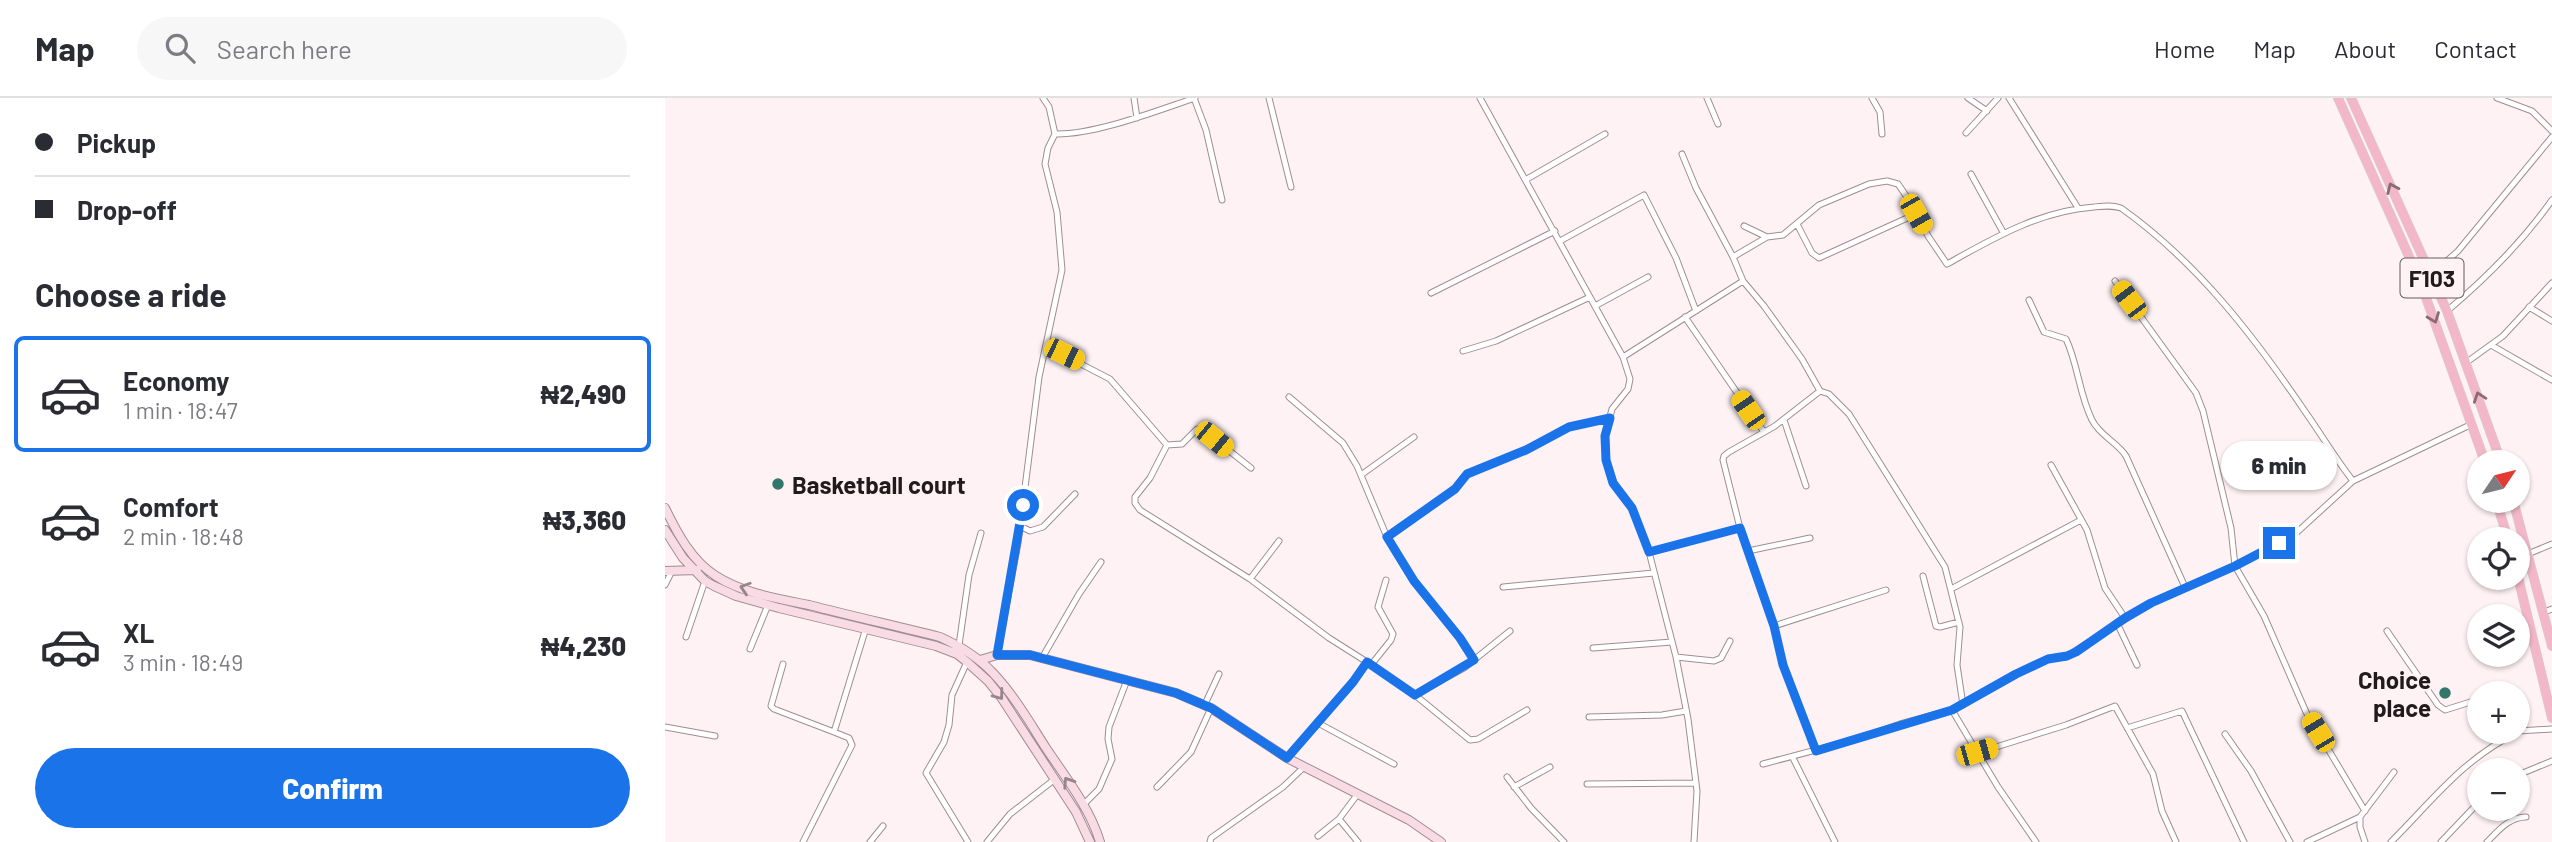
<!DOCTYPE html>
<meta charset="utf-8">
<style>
:root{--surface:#fff;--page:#f7f7f7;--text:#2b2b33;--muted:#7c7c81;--line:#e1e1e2;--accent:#1a73e8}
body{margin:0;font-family:Barlow,sans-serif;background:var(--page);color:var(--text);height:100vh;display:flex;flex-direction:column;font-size:26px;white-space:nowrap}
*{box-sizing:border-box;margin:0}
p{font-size:23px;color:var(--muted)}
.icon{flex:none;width:38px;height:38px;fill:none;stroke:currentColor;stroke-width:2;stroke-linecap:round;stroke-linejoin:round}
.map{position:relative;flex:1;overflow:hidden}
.drawer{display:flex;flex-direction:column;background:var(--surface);width:665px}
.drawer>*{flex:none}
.top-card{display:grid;align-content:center;height:154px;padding:0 35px;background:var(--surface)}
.needle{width:46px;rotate:55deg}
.buttons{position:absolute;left:1802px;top:352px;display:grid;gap:14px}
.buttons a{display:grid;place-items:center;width:63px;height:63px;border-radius:50%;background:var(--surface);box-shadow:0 2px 5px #0004;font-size:35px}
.end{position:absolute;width:32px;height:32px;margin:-16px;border:9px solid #1a73e8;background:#fff;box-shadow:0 0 0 4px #fff}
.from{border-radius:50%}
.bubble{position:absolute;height:49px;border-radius:24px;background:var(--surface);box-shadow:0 2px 5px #0004;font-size:23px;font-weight:800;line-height:49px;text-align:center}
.car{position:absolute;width:21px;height:42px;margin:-21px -10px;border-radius:9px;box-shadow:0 0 5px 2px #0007;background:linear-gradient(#f5c518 24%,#345 0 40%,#f5c518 0 76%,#345 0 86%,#f5c518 0)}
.top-card b{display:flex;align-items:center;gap:24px;height:66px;font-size:26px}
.top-card b+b{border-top:2px solid var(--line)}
.top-card i{width:18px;height:18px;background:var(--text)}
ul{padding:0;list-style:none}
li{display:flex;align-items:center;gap:21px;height:116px;margin:0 14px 10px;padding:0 21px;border:4px solid transparent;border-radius:10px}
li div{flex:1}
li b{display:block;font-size:26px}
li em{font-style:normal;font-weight:800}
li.active{border-color:var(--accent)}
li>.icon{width:63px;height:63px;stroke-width:1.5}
h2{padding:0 35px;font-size:32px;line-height:84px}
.action{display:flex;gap:14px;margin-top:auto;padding:14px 35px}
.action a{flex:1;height:80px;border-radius:42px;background:var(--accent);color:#fff;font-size:28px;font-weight:800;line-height:80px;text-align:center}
header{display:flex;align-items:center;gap:42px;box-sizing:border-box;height:98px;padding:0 35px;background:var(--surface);border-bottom:2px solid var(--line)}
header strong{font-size:33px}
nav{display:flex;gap:38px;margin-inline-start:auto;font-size:24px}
.search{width:490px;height:63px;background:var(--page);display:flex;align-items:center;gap:18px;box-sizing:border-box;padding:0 24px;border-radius:38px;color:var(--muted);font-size:26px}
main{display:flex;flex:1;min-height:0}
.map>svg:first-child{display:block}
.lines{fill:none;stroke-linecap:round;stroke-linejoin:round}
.street-casing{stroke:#a08d92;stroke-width:7}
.secondary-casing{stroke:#a08d92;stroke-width:10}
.primary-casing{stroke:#d3d1d2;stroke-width:10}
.street{stroke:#fff;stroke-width:5}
.secondary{stroke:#f9dbe5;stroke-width:8}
.primary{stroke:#f2b8ca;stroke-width:9}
.oneway{stroke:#8a6a74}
.oneway2{stroke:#98858b}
.route{stroke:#1a73e8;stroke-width:9}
.poi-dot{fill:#31766a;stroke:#fff2f5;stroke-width:2.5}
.labels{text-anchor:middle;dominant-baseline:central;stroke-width:5;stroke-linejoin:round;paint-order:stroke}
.shield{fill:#fff2f5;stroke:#645c5e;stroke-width:2}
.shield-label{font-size:23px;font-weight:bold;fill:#221b1d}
.poi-label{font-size:24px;font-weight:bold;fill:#221b1d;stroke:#fff2f5;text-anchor:start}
</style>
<header>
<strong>Map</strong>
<div class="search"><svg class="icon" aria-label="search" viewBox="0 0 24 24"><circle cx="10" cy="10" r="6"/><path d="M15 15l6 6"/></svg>Search here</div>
<nav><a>Home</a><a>Map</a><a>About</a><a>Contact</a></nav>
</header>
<main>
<section class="drawer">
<div class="top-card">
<b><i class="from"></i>Pickup</b>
<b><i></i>Drop-off</b>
</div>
<h2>Choose a ride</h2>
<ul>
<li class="active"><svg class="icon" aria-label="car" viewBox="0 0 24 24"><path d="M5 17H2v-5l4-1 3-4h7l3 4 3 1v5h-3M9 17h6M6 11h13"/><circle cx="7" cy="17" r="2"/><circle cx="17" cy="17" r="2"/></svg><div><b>Economy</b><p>1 min · 18:47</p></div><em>₦2,490</em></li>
<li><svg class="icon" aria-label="car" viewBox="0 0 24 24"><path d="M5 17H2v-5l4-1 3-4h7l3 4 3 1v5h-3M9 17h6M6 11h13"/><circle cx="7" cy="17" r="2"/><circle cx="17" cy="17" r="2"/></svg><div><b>Comfort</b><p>2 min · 18:48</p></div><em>₦3,360</em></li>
<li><svg class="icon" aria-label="car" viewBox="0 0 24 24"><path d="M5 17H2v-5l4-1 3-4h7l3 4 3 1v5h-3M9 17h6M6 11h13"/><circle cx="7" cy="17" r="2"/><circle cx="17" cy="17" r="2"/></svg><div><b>XL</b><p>3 min · 18:49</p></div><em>₦4,230</em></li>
</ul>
<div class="action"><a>Confirm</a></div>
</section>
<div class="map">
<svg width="1887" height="744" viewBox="0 0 1887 744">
<rect width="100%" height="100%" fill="#fff2f5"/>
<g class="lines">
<defs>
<path id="street" d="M 469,0 L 472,20
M 529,0 L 541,32 L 557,102
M 604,0 L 626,89
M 815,0 L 958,259 L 965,281 L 963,291 L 947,311 L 940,338 L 941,362 L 949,385 L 967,410 L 984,454 L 1011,559 L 1023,621 L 1032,693 L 1029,744
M 1042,0 L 1053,26
M 1207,0 L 1215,14 L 1217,36
M 1303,0 L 1322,13
M 1344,0 L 1413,110
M 1832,0 L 1867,13 L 1887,33
M 1301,35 L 1333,0
M 390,36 C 430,37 491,13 530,0
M 1017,56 L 1031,90 L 1068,159 L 1078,183 L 1099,208 L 1137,261 L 1155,293
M 1306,76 L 1338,134
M 862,81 L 940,36
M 1132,126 L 1147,155 L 1154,160 L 1251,116
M 1079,128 L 1102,139 L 1118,137 L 1154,107 L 1204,86 L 1222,83 L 1233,86 L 1246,105 L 1263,138 L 1282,166 C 1329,140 1374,113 1429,109 C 1439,108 1447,107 1456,110 C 1531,163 1588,237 1639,312 C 1656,336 1670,360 1688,383
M 895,143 L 979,97 L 1011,160 L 1031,213
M 1068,159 L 1102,139
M 1766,177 L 1793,153 L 1887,39
M 1450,183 L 1531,295 L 1538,313 L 1566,430 L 1570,468 L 1599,518 L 1641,614 L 1700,713
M 766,195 L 890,133
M 1364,202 L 1379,234 L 1401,241 C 1413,266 1414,296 1427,322 C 1435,338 1452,344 1461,358 L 1520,489
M 930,208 L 983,179
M 1864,209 L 1887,223
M 1782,213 C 1820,181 1858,143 1887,102
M 1020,219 L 1099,334
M 1826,247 L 1887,282
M 381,248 L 445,281 L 502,347
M 798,253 L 831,243 L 925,199
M 958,259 L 1078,183
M 1802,264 L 1838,238 L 1887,185
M 624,299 L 678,345 L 692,368 L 722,439 L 749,483 L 795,540 L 809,562
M 1119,322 L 1141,388
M 1386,367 L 1422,432 L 1440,490 L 1460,520
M 586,370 L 537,331 L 532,331 L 517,346 L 502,347 L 485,380 L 470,399 L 470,405 L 475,412 L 585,481 L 664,540 L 702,564 L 688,584 L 622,660
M 696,377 L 749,339
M 355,428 L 365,433 L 378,429 L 410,396
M 722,439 L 790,391 L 802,376 L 861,352 L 903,329 L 945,320
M 1083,453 L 1145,440
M 984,454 L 1075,430
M 1863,456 L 1887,446
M 1258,478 L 1271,528 L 1275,529 L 1294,524
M 585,481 L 614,443
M 0,487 L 7,473
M 838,489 L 989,475
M 1286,491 L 1416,422
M 1879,514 L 1887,511
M 1452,525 L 1472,567
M 1109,528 L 1221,492
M 1722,533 L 1773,607 L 1780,612 L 1815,601
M 21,539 L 40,483
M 294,547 L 304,477 L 316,435
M 928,550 L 1007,544
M 85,551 L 103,507
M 332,557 L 353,445 L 374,279 L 397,172 L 392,114 L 380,66 L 383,50 L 390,36 L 384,9 L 378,0
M 1011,559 L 1049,563 L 1056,560 L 1065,543
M 377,560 L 414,496 L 436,464
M 302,564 L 287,597 L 284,627 L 279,644 L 261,675 L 303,744
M 702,564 L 750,597 L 805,642 L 813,641 L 862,612
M 118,566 L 106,608 L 109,611 L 169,634
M 706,567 L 726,542 L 728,536 L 713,509 L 721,482
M 750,597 L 799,570 L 845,533
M 540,606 L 554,576
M 1287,612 L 1333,689 L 1371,744
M 924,619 L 997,617 L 1021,613
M 653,625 L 729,666
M 0,629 L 50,638
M 1462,630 L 1517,613 L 1579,744
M 1853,633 L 1887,631
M 1560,636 L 1586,673 L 1625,744
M 1151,653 L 1118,567 L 1109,528 L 1076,434 L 1058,362 L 1059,358 L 1064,354 L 1110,328 L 1155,293 L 1164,296 L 1184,316 L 1280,469 L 1295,529 L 1292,567 L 1298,607
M 1312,655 L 1401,627 L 1450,608 L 1488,676 L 1497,713 L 1511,744
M 1128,660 L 1170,744
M 1098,666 L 1192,641 L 1235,626 L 1287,612 L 1351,576 L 1383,561 L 1402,558 L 1486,505 L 1570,468 L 1629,437 L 1688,383 L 1807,326
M 1853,677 L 1887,663
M 842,679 L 866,710 L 899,744
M 922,686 L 1031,685
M 492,689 L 526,654 L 546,610
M 849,689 L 885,669
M 418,707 L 434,691 L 447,661 L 443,641 L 444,629 L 462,582
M 1695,719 L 1695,729 L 1700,744
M 674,721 L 693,744
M 653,738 L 674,721 L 692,697
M 138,744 L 187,647 L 184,640 L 169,634 L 201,530
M 205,744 L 218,728
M 322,744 L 345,716 L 390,681
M 545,744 L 546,740 L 618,689 L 639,669
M 1642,744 L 1695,719 L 1729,674
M 1726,744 C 1768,702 1798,661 1853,634
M 1776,744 L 1815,703
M 1822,744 C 1833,733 1844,719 1861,719"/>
<path id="secondary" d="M 0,410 C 12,435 27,463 51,478 C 77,495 114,501 144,507 C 187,518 231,528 275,539 C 295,548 313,559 328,575 C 349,597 365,625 381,650 C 401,680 425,710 435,744
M 0,432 L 18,460 L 40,483 L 49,488 L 71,498 L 114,510 L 271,548 L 292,556 L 302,564 L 323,583 L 336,599 L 411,714 L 425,744
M 0,473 L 32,472
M 315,562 L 332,557 L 365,557 L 511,595 L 546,610 L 622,660 L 744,722 L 776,744"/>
<path id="primary" d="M 1673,0 L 1755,183 L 1820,364
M 1686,0 L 1782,213 L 1836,364
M 1831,402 L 1843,441
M 1848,402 L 1887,548
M 1853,479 L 1887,620"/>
</defs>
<!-- street casing -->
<use href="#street" class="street-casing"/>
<!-- secondary casing -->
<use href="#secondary" class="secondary-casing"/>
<!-- primary casing -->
<use href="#primary" class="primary-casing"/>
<!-- street -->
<use href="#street" class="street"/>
<!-- secondary -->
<use href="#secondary" class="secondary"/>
<!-- primary -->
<use href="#primary" class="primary"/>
</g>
<!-- one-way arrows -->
<defs><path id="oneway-chevron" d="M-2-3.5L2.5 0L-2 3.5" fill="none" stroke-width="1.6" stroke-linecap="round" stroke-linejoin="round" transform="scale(1.75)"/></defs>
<g class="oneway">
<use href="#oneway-chevron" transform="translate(1727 90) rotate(-114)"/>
<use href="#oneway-chevron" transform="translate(1769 220) rotate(69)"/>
<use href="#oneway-chevron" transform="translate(1814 299) rotate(-109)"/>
</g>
<g class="oneway2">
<use href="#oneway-chevron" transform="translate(80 490) rotate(-162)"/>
<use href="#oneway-chevron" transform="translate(334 597) rotate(53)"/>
<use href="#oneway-chevron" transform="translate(403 684) rotate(-123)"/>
</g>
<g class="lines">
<!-- route -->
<path class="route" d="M 358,407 L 332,557 L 365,557 L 511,595 L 546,610 L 622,660 L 688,584 L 702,564 L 750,597 L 809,562 L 795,540 L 749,483 L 722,439 L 790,391 L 802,376 L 861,352 L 904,329 L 945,320 L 940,338 L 941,362 L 948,385 L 967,410 L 984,454 L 1075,430 L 1109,528 L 1118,567 L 1151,653 L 1287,612 L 1351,576 L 1383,561 L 1402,558 L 1411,554 L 1460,520 L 1486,505 L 1570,468 L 1614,445"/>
</g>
<!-- markers -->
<g class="poi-dot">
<circle cx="113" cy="386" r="7"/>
<circle cx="1780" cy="595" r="7"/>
</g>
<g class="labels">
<!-- shield labels -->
<rect class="shield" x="1735.5" y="160.5" width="63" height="39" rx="5"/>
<g class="shield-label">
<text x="1767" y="180">F103</text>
</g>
<!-- poi labels -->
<g class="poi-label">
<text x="127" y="386">Basketball court</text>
<text x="1766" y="581" text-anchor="end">Choice<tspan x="1766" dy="28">place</tspan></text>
</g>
</g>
</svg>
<div class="buttons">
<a><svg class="needle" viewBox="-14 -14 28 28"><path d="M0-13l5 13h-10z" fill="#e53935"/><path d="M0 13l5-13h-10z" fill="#7c7c81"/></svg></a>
<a><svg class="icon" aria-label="locate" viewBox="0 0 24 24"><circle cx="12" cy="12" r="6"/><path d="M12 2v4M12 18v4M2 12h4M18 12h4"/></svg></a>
<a><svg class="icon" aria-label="layers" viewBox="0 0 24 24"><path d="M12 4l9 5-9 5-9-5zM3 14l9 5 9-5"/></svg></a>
<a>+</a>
<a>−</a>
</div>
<i class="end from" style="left:358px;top:407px"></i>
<i class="end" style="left:1614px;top:445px"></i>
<div class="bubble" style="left:1556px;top:343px;width:116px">6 min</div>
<i class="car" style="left:1251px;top:116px;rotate:150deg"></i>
<i class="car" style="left:1464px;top:202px;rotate:323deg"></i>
<i class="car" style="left:399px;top:256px;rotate:116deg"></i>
<i class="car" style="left:1083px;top:312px;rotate:326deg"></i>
<i class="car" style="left:549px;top:341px;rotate:129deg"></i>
<i class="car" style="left:1653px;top:634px;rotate:329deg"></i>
<i class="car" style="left:1312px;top:654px;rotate:74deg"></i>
</div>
</main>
